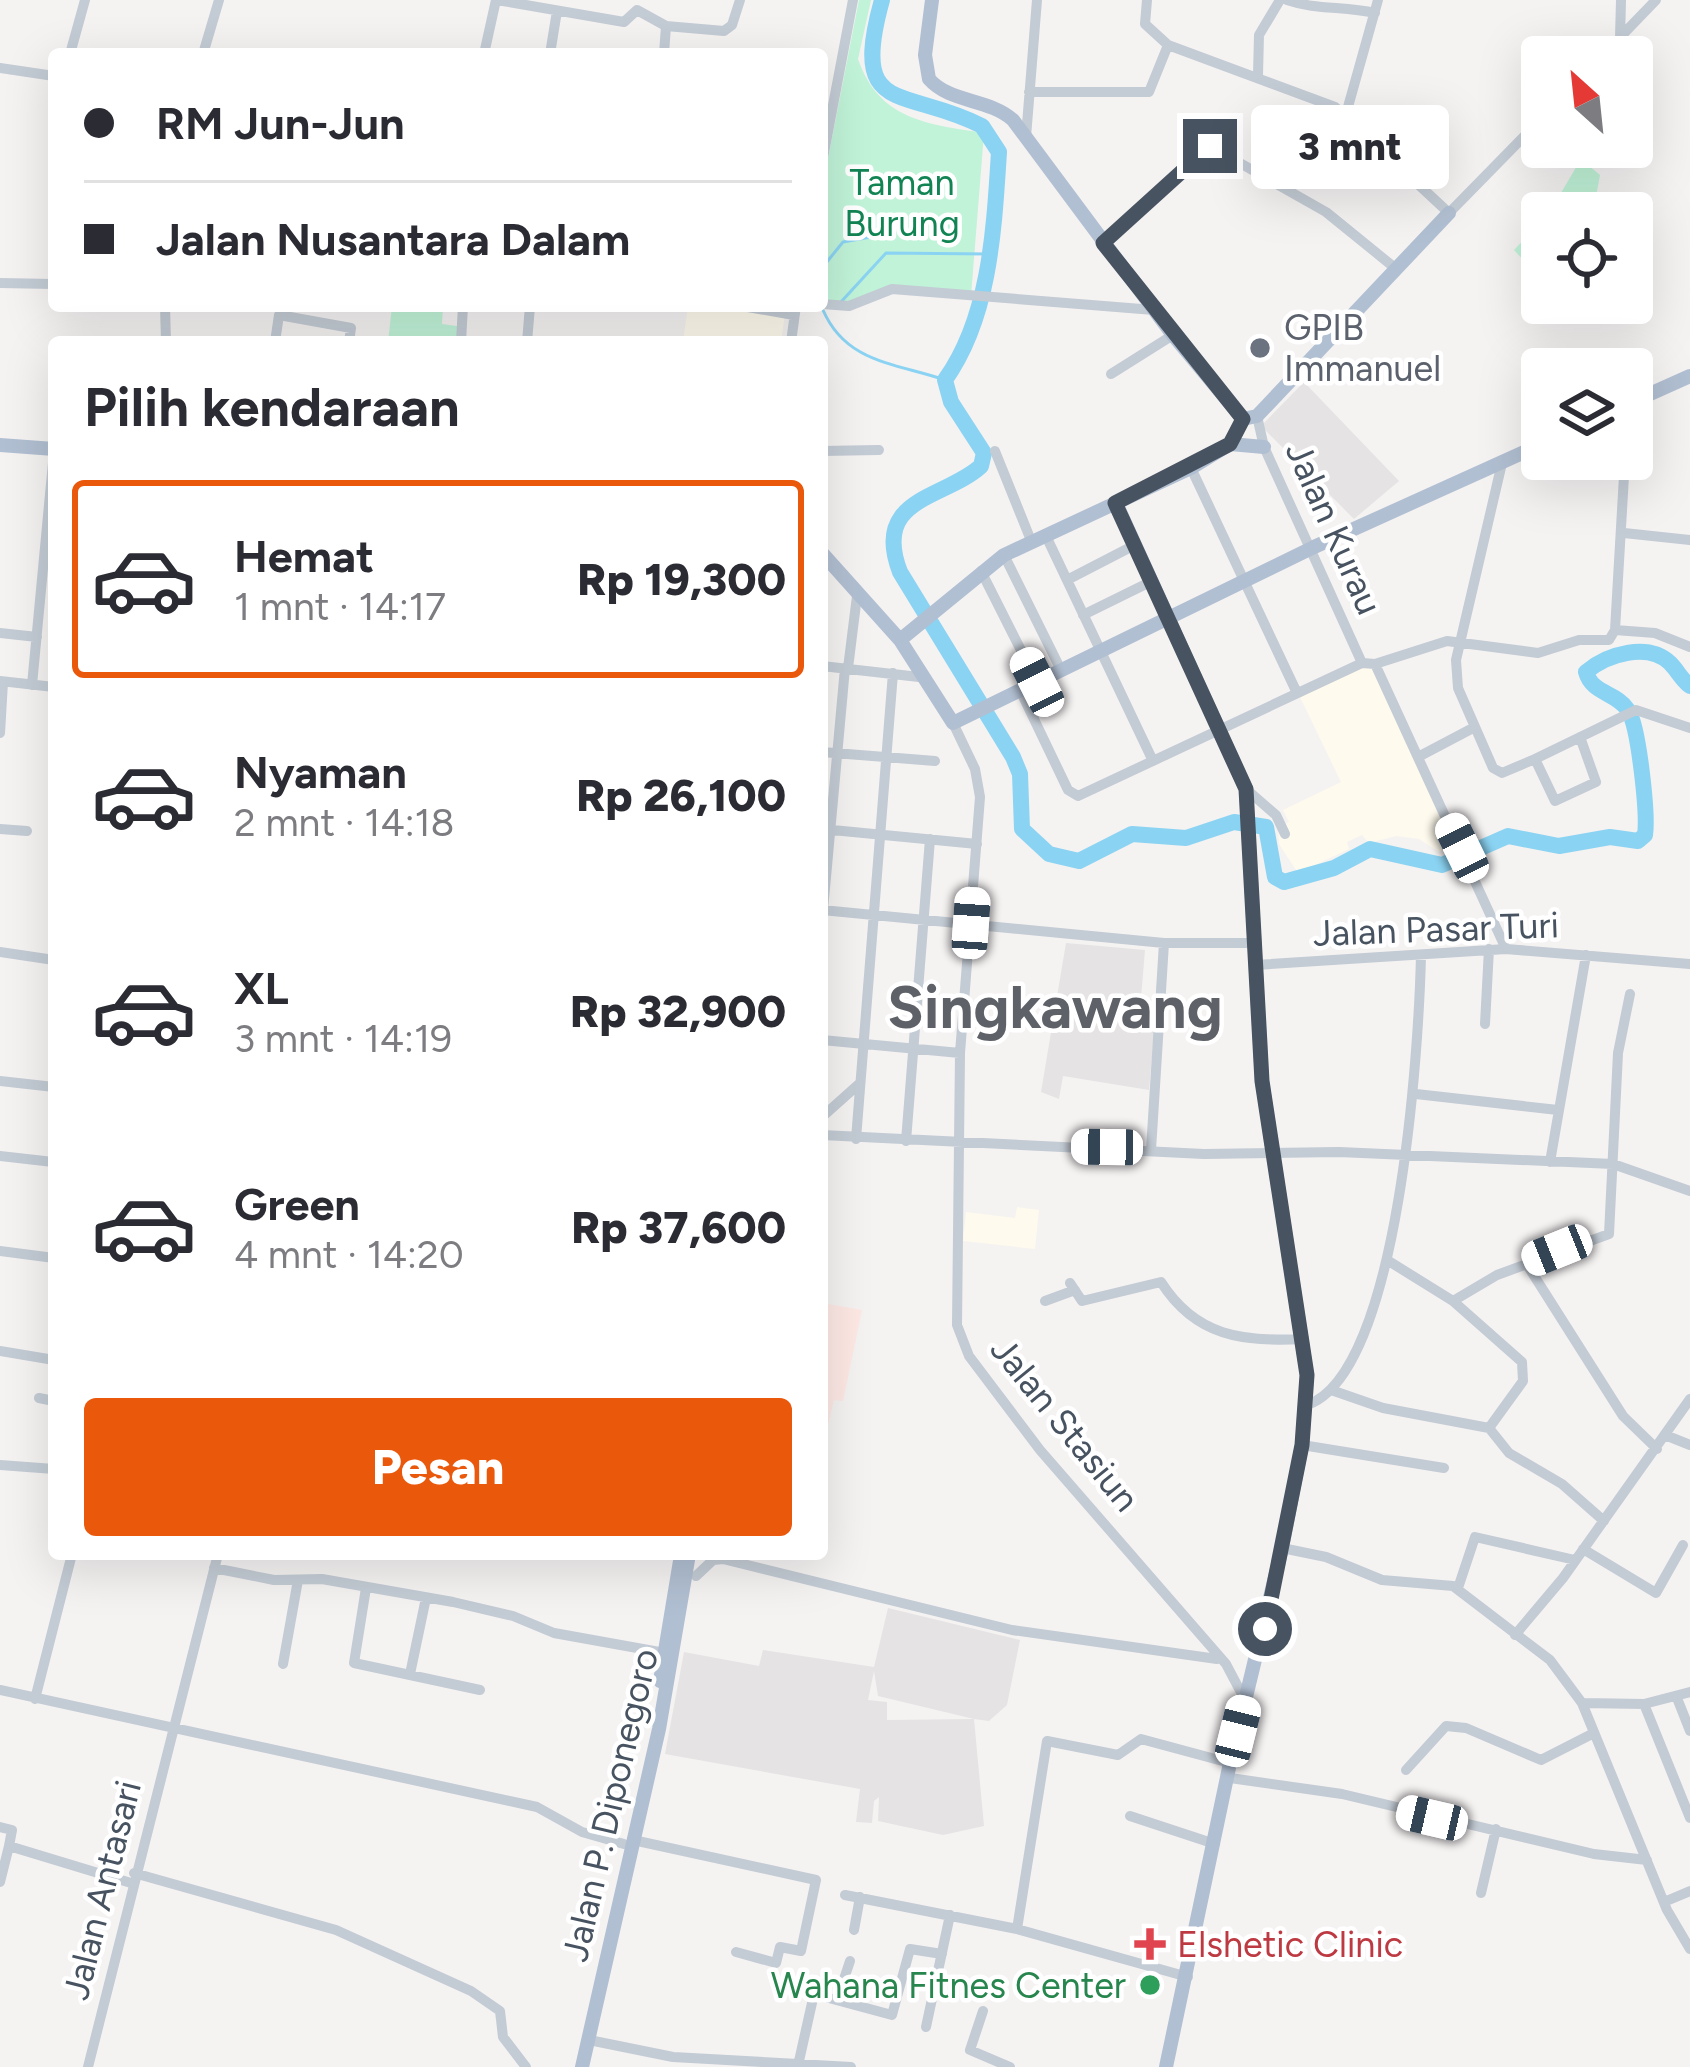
<!DOCTYPE html>
<html lang="id">
<meta charset="utf-8">
<style>
:root{--surface:#fff;--page:#f7f7f7;--text:#2b2b33;--muted:#7c7c81;--line:#e1e1e2;--accent:#ea580c}
body{margin:0;font-family:Figtree,sans-serif;background:var(--page);color:var(--text);height:100vh;display:flex;flex-direction:column;font-size:45px;white-space:nowrap}
*{box-sizing:border-box;margin:0}
p{font-size:39px;color:var(--muted)}
.icon{flex:none;width:66px;height:66px;fill:none;stroke:currentColor;stroke-width:2;stroke-linecap:round;stroke-linejoin:round}
.map{position:relative;flex:1;overflow:hidden}
.side{position:absolute;left:48px;top:336px;width:780px;height:1224px;display:flex;flex-direction:column;background:var(--surface);border-radius:12px;box-shadow:0 12px 48px #0002}
.side>*{flex:none}
.top-card{position:absolute;left:48px;top:48px;width:780px;height:264px;border-radius:12px;box-shadow:0 12px 48px #0002;display:grid;align-content:center;height:264px;padding:0 36px;background:var(--surface)}
.needle{width:78px;rotate:333deg}
.fabs{position:absolute;left:1521px;top:36px;display:grid;gap:24px}
.fabs a{display:grid;place-items:center;width:132px;height:132px;border-radius:12px;background:var(--surface);box-shadow:0 12px 48px #0002;font-size:60px}
.end{position:absolute;width:54px;height:54px;margin:-27px;border:15px solid #485361;background:#fff;box-shadow:0 0 0 6px #fff}
.from{border-radius:50%}
.bubble{position:absolute;height:84px;border-radius:12px;background:var(--surface);box-shadow:0 12px 48px #0002;font-size:39px;font-weight:800;line-height:84px;text-align:center}
.car{position:absolute;width:36px;height:72px;margin:-36px -18px;border-radius:15px;box-shadow:0 0 9px 3px #0007;background:linear-gradient(#fff 24%,#345 0 40%,#fff 0 76%,#345 0 86%,#fff 0)}
.top-card b{display:flex;align-items:center;gap:42px;height:114px;font-size:45px}
.top-card b+b{border-top:3px solid var(--line)}
.top-card i{width:30px;height:30px;background:var(--text)}
ul{padding:0;list-style:none}
li{display:flex;align-items:center;gap:36px;height:198px;margin:0 24px 18px;padding:0 12px;border:6px solid transparent;border-radius:12px}
li div{flex:1}
li b{display:block;font-size:45px}
li em{font-style:normal;font-weight:800}
li.on{border-color:var(--accent)}
li>.icon{width:108px;height:108px;stroke-width:1.5}
h2{padding:0 36px;font-size:54px;line-height:144px}
.action{display:flex;gap:24px;margin-top:auto;padding:24px 36px}
.action a{flex:1;height:138px;border-radius:12px;background:var(--accent);color:#fff;font-size:48px;font-weight:800;line-height:138px;text-align:center}
.map>svg:first-child{display:block}
.commercial{fill:#fefaed}
.education{fill:#e6e3e4;fill-rule:evenodd}
.medical{fill:#fde8e4}
.green{fill:#c0f3d8}
.lines{fill:none;stroke-linecap:round;stroke-linejoin:round}
.stream{stroke:#8bd3f2;stroke-width:3}
.river{stroke:#8bd3f2;stroke-width:16}
.minor{stroke:#c3cbd4;stroke-width:10}
.major{stroke:#b1bfd2;stroke-width:14}
.route{stroke:#485361;stroke-width:15}
.worship-dot{fill:#6b7280;stroke:#fff;stroke-width:4.5}
.health-dot{fill:#e0444e;stroke:#fff;stroke-width:4.5}
.leisure-dot{fill:#2e9e5b;stroke:#fff;stroke-width:4.5}
.labels{text-anchor:middle;dominant-baseline:central;stroke-width:9;stroke-linejoin:round;paint-order:stroke}
.park-label{font-size:36px;fill:#128454;stroke:#fff}
.worship-label{font-size:36px;fill:#5b616d;stroke:#fff;text-anchor:start}
.street-label{font-size:36px;fill:#485361;stroke:#fff}
.health-label{font-size:36px;fill:#be3a42;stroke:#fff;text-anchor:start}
.leisure-label{font-size:36px;fill:#27864d;stroke:#fff;text-anchor:end}
.town-label{font-size:60px;font-weight:bold;fill:#5e6268;stroke:#fff}
</style>
<div class="map">
<svg width="1690" height="2067" viewBox="0 0 1690 2067">
<rect width="100%" height="100%" fill="#f5f2f2"/>
<!-- commercial -->
<path class="commercial" d="M 688,306 L 785,314 L 781,342 L 683,342 Z
M 1370,664 L 1458,846 L 1439,852 L 1419,839 L 1396,836 L 1369,843 L 1362,835 L 1347,842 L 1349,849 L 1298,873 L 1279,844 L 1278,827 L 1289,822 L 1283,810 L 1341,782 L 1300,697 Z
M 1017,1207 L 1039,1210 L 1035,1249 L 963,1241 L 966,1212 L 1015,1218 Z"/>
<!-- education -->
<path class="education" d="M 1304,382 L 1399,481 L 1354,519 L 1261,426 Z
M 1066,943 L 1145,950 L 1141,998 L 1157,1000 L 1149,1090 L 1063,1076 L 1059,1099 L 1041,1092 Z
M 888,1608 L 1020,1640 L 1007,1705 L 989,1721 L 974,1719 L 984,1826 L 943,1835 L 878,1821 L 879,1797 L 874,1801 L 872,1823 L 856,1822 L 860,1789 L 665,1754 L 684,1652 L 759,1666 L 763,1650 L 874,1667 ZM 874,1671 L 878,1696 L 974,1719 L 887,1720 L 887,1702 L 868,1700 Z"/>
<!-- medical -->
<path class="medical" d="M 822,1303 L 862,1310 L 843,1401 L 834,1400 L 822,1449 Z"/>
<!-- green -->
<path class="green" d="M 859,0 L 871,0 L 858,59 C 879,120 927,124 984,133 L 971,296 L 886,292 L 843,308 L 801,309 L 822,306 L 822,189 Z
M 1581,159 L 1600,175 L 1593,213 L 1549,213 Z
M 1528,235 L 1539,245 L 1542,238 L 1542,303 L 1577,303 L 1531,304 L 1528,291 L 1536,274 L 1514,250 Z
M 392,306 L 443,306 L 442,324 L 457,326 L 457,342 L 388,342 Z"/>
<g class="lines">
<!-- stream -->
<path class="stream" d="M 822,296 L 826,263 L 843,242 L 871,237
M 840,303 L 886,253 L 988,254
M 823,310 C 846,363 895,363 945,380"/>
<!-- river -->
<path class="river" d="M 882,0 C 849,118 904,86 982,126 L 999,152 C 994,230 990,317 945,380 L 951,402 L 984,453 L 981,466 C 945,499 871,497 900,572 L 1013,757 L 1020,774 L 1022,829 L 1049,854 L 1079,861 L 1132,834 L 1186,838 L 1234,822 L 1266,827 L 1275,877 L 1284,882 L 1334,868 L 1370,849 L 1442,865 L 1508,836 L 1559,846 L 1610,837 L 1638,841 L 1645,835 C 1648,815 1639,727 1628,710 C 1616,692 1592,694 1586,672 C 1607,654 1648,642 1670,663 C 1678,671 1681,679 1690,686"/>
<!-- minor -->
<path class="minor" d="M 497,0 L 624,22 L 637,10 L 666,26 L 724,31 L 732,25 L 740,0
M 1147,0 L 1145,24 L 1168,45
M 1287,0 C 1316,10 1344,6 1375,13
M 1620,38 L 1621,0
M 1168,45 L 1335,107 L 1449,213 L 1542,118
M 70,54 L 85,0
M 203,54 L 219,0
M 359,54 L 363,54
M 484,54 L 496,0
M 550,54 L 557,11
M 664,54 L 666,26
M 1601,57 L 1656,0
M 0,68 L 54,76
M 1258,75 L 1259,35 L 1280,0
M 1029,92 L 1149,92 L 1168,45
M 1346,114 L 1378,0
M 1026,137 L 1037,0
M 822,163 L 853,0
M 1103,243 L 1210,146 L 1326,212 L 1395,268
M 0,283 L 54,284
M 822,304 L 849,306 L 892,289 L 1154,310
M 165,306 L 166,342
M 742,306 L 794,315
M 275,342 L 279,315 L 351,328 L 349,342
M 461,342 L 463,306
M 527,342 L 530,306
M 791,342 L 796,306
M 1111,374 L 1173,335
M 1257,416 L 1264,447 L 1362,663
M 822,451 L 879,450
M 995,451 L 1032,543
M 1502,463 L 1456,660 L 1458,688 L 1493,768 L 1502,773 L 1535,759 L 1555,801 L 1596,782 L 1580,737
M 1191,468 L 1297,693
M 1624,533 L 1690,540
M 1046,536 L 1153,761
M 1004,555 L 1061,670
M 981,571 L 1037,682
M 1067,580 L 1127,549
M 1083,615 L 1144,585
M 1615,630 L 1655,633 L 1690,647
M 0,633 L 37,637
M 1375,664 L 1506,949
M 822,666 L 919,677
M 848,668 L 857,596
M 0,681 L 54,687
M 32,685 L 54,452
M 1020,690 L 1068,790 L 1078,796 L 1362,663 L 1375,664 L 1447,641 L 1538,653 L 1579,640 L 1609,640 L 1615,630 L 1625,459
M 953,723 L 975,769 L 980,797 L 960,1053 L 957,1325 L 969,1356 L 1040,1450 L 1226,1664 L 1245,1700
M 0,733 L 3,682
M 822,752 L 935,761
M 1418,757 L 1473,728
M 1535,759 L 1636,710 L 1690,728
M 1246,789 L 1276,815 L 1285,834
M 0,829 L 27,831
M 822,829 L 977,844
M 822,910 L 1164,943 L 1254,943
M 823,910 L 845,668
M 0,952 L 54,960
M 1256,965 L 1506,949 L 1690,964
M 1485,1024 L 1489,949
M 822,1040 L 960,1053
M 0,1081 L 54,1087
M 1416,1094 L 1558,1110
M 822,1117 L 859,1084
M 822,1135 L 1204,1154 L 1339,1152 L 1613,1164 L 1690,1191
M 856,1139 L 893,673
M 906,1141 L 930,839
M 1151,1150 L 1164,943
M 0,1156 L 53,1162
M 1550,1162 L 1586,955
M 0,1251 L 54,1258
M 1526,1263 L 1623,1416 L 1657,1449
M 1070,1283 L 1082,1301 L 1161,1282 C 1196,1337 1243,1342 1304,1339
M 1045,1301 L 1075,1290
M 1453,1301 L 1497,1275 L 1609,1234 L 1618,1053 L 1630,994
M 0,1351 L 54,1360
M 1334,1391 L 1383,1408 L 1489,1428 L 1523,1381 L 1522,1362 L 1453,1301 L 1387,1260
M 39,1398 L 54,1401
M 1307,1405 C 1400,1374 1419,1043 1421,955
M 1489,1428 L 1509,1453 L 1562,1484 L 1604,1521
M 1665,1435 L 1690,1445
M 1302,1445 L 1444,1468
M 0,1465 L 54,1469
M 1282,1548 L 1326,1557 L 1382,1580 L 1453,1586 L 1550,1660 L 1582,1703 L 1667,1910 L 1690,1949
M 1583,1549 L 1656,1593 L 1683,1545
M 214,1568 L 274,1580 L 322,1579 L 453,1602 L 513,1616 L 554,1633 L 665,1653
M 696,1576 L 713,1560 L 723,1559 L 1012,1630 L 1217,1659
M 366,1588 L 354,1663 L 480,1690
M 1458,1588 L 1475,1537 L 1575,1560
M 1515,1635 L 1563,1578 L 1690,1399
M 283,1664 L 298,1580
M 410,1674 L 426,1598
M 0,1690 L 537,1807 L 582,1832 L 624,1844
M 1677,1698 L 1690,1731
M 35,1699 L 72,1554
M 1582,1703 L 1644,1704 L 1690,1692
M 1644,1704 L 1690,1818
M 1406,1770 L 1446,1726 L 1466,1728 L 1541,1760 L 1592,1734
M 1230,1778 L 1342,1794 L 1594,1854 L 1647,1860
M 1130,1816 L 1215,1844
M 0,1827 L 12,1830 L 9,1846 L 131,1883
M 633,1840 L 816,1880 L 801,1951 L 780,1947 L 776,1963 L 736,1952
M 134,1873 L 336,1930 L 471,1991 L 500,2011 L 503,2037 L 526,2067
M 0,1882 L 9,1846
M 1481,1893 L 1496,1829
M 845,1895 L 1017,1929 L 1188,1977
M 1664,1902 L 1690,1891
M 1017,1929 L 1047,1741 L 1118,1755 L 1141,1739 L 1230,1763
M 854,1930 L 860,1897
M 837,2000 L 850,1961
M 983,2011 L 970,2050 L 1010,2067
M 926,2027 L 950,1915
M 589,2040 L 673,2057 L 851,2067
M 799,2061 L 814,1994 L 892,2015 L 910,1949 L 942,1954
M 88,2067 L 218,1554"/>
<!-- major -->
<path class="major" d="M 932,0 L 925,55 L 929,79 C 950,103 988,98 1013,120 L 1173,335 L 1243,419 L 1257,416 L 1449,213
M 1632,402 L 1690,376
M 1230,444 L 1264,447
M 0,445 L 54,449
M 1116,503 L 1246,789 L 1262,1081 L 1307,1375 L 1302,1445 L 1282,1548 L 1230,1763 L 1166,2067
M 822,553 L 900,640 L 953,723 L 1314,547 L 1542,444
M 900,640 L 1004,555 L 1191,468 L 1230,444 L 1243,419
M 660,1681 L 680,1561
M 582,2067 L 659,1729 L 689,1554"/>
</g>
<g class="lines">
<!-- route -->
<path class="route" d="M 1210,146 L 1103,243 L 1243,419 L 1230,444 L 1115,503 L 1246,789 L 1262,1081 L 1307,1375 L 1302,1445 L 1265,1629"/>
</g>
<!-- markers -->
<circle class="worship-dot" cx="1260" cy="348" r="12"/>
<path class="health-dot" d="M1144 1926h12v12h12v12h-12v12h-12v-12h-12v-12h12z"/>
<circle class="leisure-dot" cx="1150" cy="1985" r="12"/>
<g class="labels">
<!-- park labels -->
<g class="park-label">
<text x="902" y="182">Taman<tspan x="902" dy="41">Burung</tspan></text>
</g>
<!-- worship labels -->
<g class="worship-label">
<text x="1284" y="327">GPIB<tspan x="1284" dy="41">Immanuel</tspan></text>
</g>
<!-- street labels -->
<g class="street-label">
<text transform="translate(1334 528) rotate(66)">Jalan Kurau</text>
<text transform="translate(1436 929) rotate(-2)">Jalan Pasar Turi</text>
<text transform="translate(1065 1424) rotate(51)">Jalan Stasiun</text>
<text transform="translate(610 1805) rotate(-77)">Jalan P. Diponegoro</text>
<text transform="translate(102 1890) rotate(-76)">Jalan Antasari</text>
</g>
<!-- health labels -->
<g class="health-label">
<text x="1177" y="1944">Elshetic Clinic</text>
</g>
<!-- leisure labels -->
<g class="leisure-label">
<text x="1126" y="1985">Wahana Fitnes Center</text>
</g>
<!-- town labels -->
<g class="town-label">
<text x="1055" y="1007">Singkawang</text>
</g>
</g>
</svg>
<div class="fabs">
<a><svg class="needle" viewBox="-14 -14 28 28"><path d="M0-13l5 13h-10z" fill="#e53935"/><path d="M0 13l5-13h-10z" fill="#7c7c81"/></svg></a>
<a><svg class="icon" aria-label="locate" viewBox="0 0 24 24"><circle cx="12" cy="12" r="6"/><path d="M12 2v4M12 18v4M2 12h4M18 12h4"/></svg></a>
<a><svg class="icon" aria-label="layers" viewBox="0 0 24 24"><path d="M12 4l9 5-9 5-9-5zM3 14l9 5 9-5"/></svg></a>
</div>
<i class="end from" style="left:1265px;top:1629px"></i>
<i class="end" style="left:1210px;top:146px"></i>
<div class="bubble" style="left:1251px;top:105px;width:198px">3 mnt</div>
<i class="car" style="left:1037px;top:682px;rotate:333deg"></i>
<i class="car" style="left:1462px;top:848px;rotate:334deg"></i>
<i class="car" style="left:971px;top:923px;rotate:4deg"></i>
<i class="car" style="left:1107px;top:1147px;rotate:271deg"></i>
<i class="car" style="left:1557px;top:1250px;rotate:248deg"></i>
<i class="car" style="left:1238px;top:1731px;rotate:14deg"></i>
<i class="car" style="left:1432px;top:1818px;rotate:283deg"></i>
<div class="top-card">
<b><i class="from"></i>RM Jun-Jun</b>
<b><i></i>Jalan Nusantara Dalam</b>
</div>
<section class="side">
<h2>Pilih kendaraan</h2>
<ul>
<li class="on"><svg class="icon" aria-label="car" viewBox="0 0 24 24"><path d="M5 17H2v-5l4-1 3-4h7l3 4 3 1v5h-3M9 17h6M6 11h13"/><circle cx="7" cy="17" r="2"/><circle cx="17" cy="17" r="2"/></svg><div><b>Hemat</b><p>1 mnt · 14:17</p></div><em>Rp 19,300</em></li>
<li><svg class="icon" aria-label="car" viewBox="0 0 24 24"><path d="M5 17H2v-5l4-1 3-4h7l3 4 3 1v5h-3M9 17h6M6 11h13"/><circle cx="7" cy="17" r="2"/><circle cx="17" cy="17" r="2"/></svg><div><b>Nyaman</b><p>2 mnt · 14:18</p></div><em>Rp 26,100</em></li>
<li><svg class="icon" aria-label="car" viewBox="0 0 24 24"><path d="M5 17H2v-5l4-1 3-4h7l3 4 3 1v5h-3M9 17h6M6 11h13"/><circle cx="7" cy="17" r="2"/><circle cx="17" cy="17" r="2"/></svg><div><b>XL</b><p>3 mnt · 14:19</p></div><em>Rp 32,900</em></li>
<li><svg class="icon" aria-label="car" viewBox="0 0 24 24"><path d="M5 17H2v-5l4-1 3-4h7l3 4 3 1v5h-3M9 17h6M6 11h13"/><circle cx="7" cy="17" r="2"/><circle cx="17" cy="17" r="2"/></svg><div><b>Green</b><p>4 mnt · 14:20</p></div><em>Rp 37,600</em></li>
</ul>
<div class="action"><a>Pesan</a></div>
</section>
</div>
